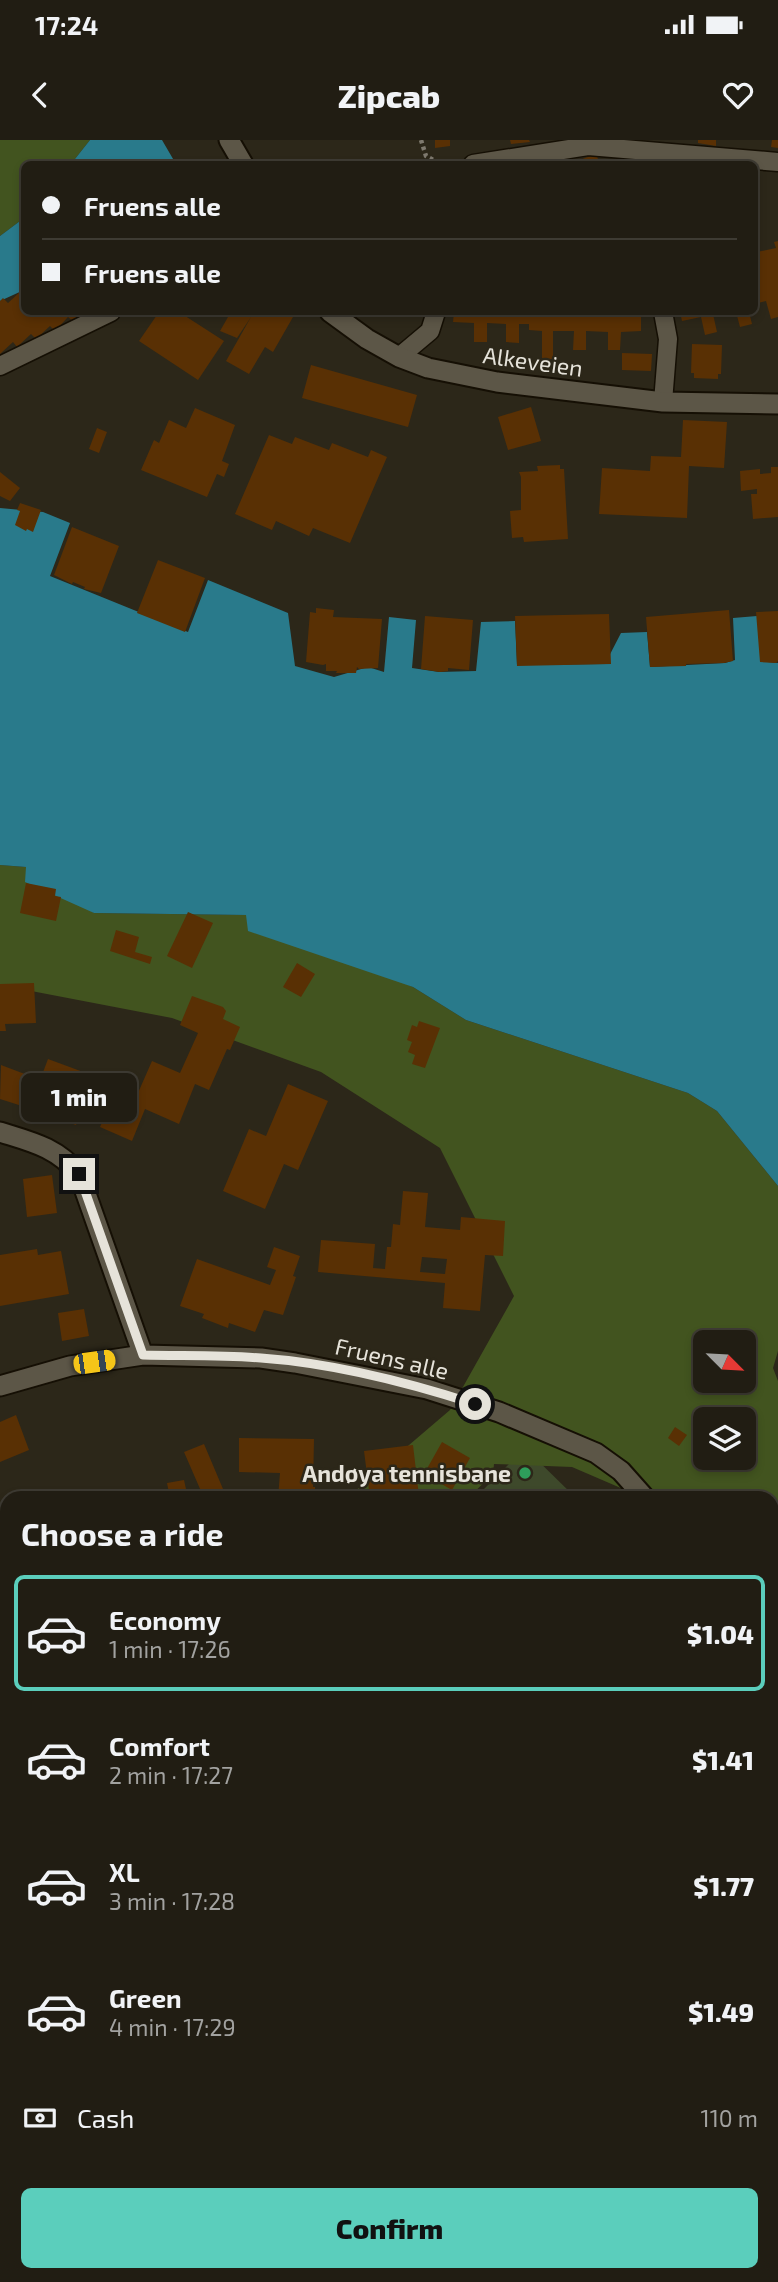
<!DOCTYPE html>
<meta charset="utf-8">
<style>
:root{--surface:#211d13;--page:#2d2a21;--text:#f1f3f6;--muted:#a2a2a0;--line:#3e3b33;--accent:#5bcebc}
body{margin:0;font-family:"Exo 2",sans-serif;background:var(--page);color:var(--text);height:100vh;display:flex;flex-direction:column;font-size:26px;white-space:nowrap}
*{box-sizing:border-box;margin:0}
p{font-size:23px;color:var(--muted)}
.icon{flex:none;width:38px;height:38px;fill:none;stroke:currentColor;stroke-width:2;stroke-linecap:round;stroke-linejoin:round}
.map{position:relative;flex:1;overflow:hidden}
.panel{position:absolute;left:0px;top:1351px;width:779px;height:791px;display:flex;flex-direction:column;background:var(--surface);border-radius:21px 21px 0 0;box-shadow:0 4px 10px #0003,0 0 0 2px var(--line)}
.panel>*{flex:none}
.hud{position:absolute;left:21px;top:21px;width:737px;height:154px;border-radius:10px;box-shadow:0 4px 10px #0003,0 0 0 2px var(--line);display:grid;align-content:center;height:154px;padding:0 21px;background:var(--surface)}
.needle{width:46px;rotate:114deg}
.controls{position:absolute;left:693px;top:1190px;display:grid;gap:14px}
.controls a{display:grid;place-items:center;width:63px;height:63px;border-radius:10px;background:var(--surface);box-shadow:0 4px 10px #0003,0 0 0 2px var(--line);font-size:35px}
.end{position:absolute;width:32px;height:32px;margin:-16px;border:9px solid #e6e3da;background:#111;box-shadow:0 0 0 4px #111}
.from{border-radius:50%}
.bubble{position:absolute;height:49px;border-radius:10px;background:var(--surface);box-shadow:0 4px 10px #0003,0 0 0 2px var(--line);font-size:23px;font-weight:800;line-height:49px;text-align:center}
.car{position:absolute;width:21px;height:42px;margin:-21px -10px;border-radius:9px;box-shadow:0 0 5px 2px #0007;background:linear-gradient(#f5c518 24%,#345 0 40%,#f5c518 0 76%,#345 0 86%,#f5c518 0)}
.hud b{display:flex;align-items:center;gap:24px;height:66px;font-size:26px}
.hud b+b{border-top:2px solid var(--line)}
.hud i{width:18px;height:18px;background:var(--text)}
ul{padding:0;list-style:none}
li{display:flex;align-items:center;gap:21px;height:116px;margin:0 14px 10px;padding:0 7px;border:4px solid transparent;border-radius:10px}
li div{flex:1}
li b{display:block;font-size:26px}
li em{font-style:normal;font-weight:800}
li.active{border-color:var(--accent)}
li>.icon{width:63px;height:63px;stroke-width:1.5}
h2{padding:0 21px;font-size:32px;line-height:84px}
.pay{display:flex;align-items:center;gap:18px;height:77px;padding:0 21px;font-size:26px}
.pay p{margin-inline-start:auto}
.button{display:flex;gap:14px;margin-top:auto;padding:14px 21px}
.button a{flex:1;height:80px;border-radius:10px;background:var(--accent);color:#111;font-size:28px;font-weight:800;line-height:80px;text-align:center}
.status{display:flex;justify-content:space-between;align-items:center;height:49px;padding:0 35px;background:var(--surface);direction:ltr}
.status svg{height:19px;fill:currentColor}
header{display:flex;justify-content:space-between;align-items:center;height:91px;padding:0 21px;background:var(--surface);font-size:32px;font-weight:800}
.map>svg:first-child{display:block}
.green{fill:#3e492b}
.forest{fill:#42541f;fill-rule:evenodd}
.water{fill:#297a8b}
.building{fill:#593004;fill-rule:evenodd}
.lines{fill:none;stroke-linecap:round;stroke-linejoin:round}
.service-casing{stroke:#150f04;stroke-width:21}
.minor-casing{stroke:#150f04;stroke-width:23}
.path{stroke:#7e796e;stroke-width:4.5;stroke-dasharray:3.5 3.5;stroke-linecap:butt}
.service{stroke:#5c5647;stroke-width:18}
.minor{stroke:#5c5647;stroke-width:19}
.route{stroke:#e6e3da;stroke-width:9}
.leisure-dot{fill:#2e9e5b;stroke:#2c2719;stroke-width:2.5}
.labels{text-anchor:middle;dominant-baseline:central;stroke-width:5;stroke-linejoin:round;paint-order:stroke}
.street-label{font-size:23px;fill:#e6e3da;stroke:#2c2719}
.poi-label{font-size:23px;font-weight:bold;fill:#e6e3da;stroke:#2c2719;text-anchor:end}
</style>
<div class="status"><b>17:24</b><svg viewBox="0 0 49 12"><path d="M0 12V9h3v3zM5 12V6h3v6zM10 12V3h3v9zM15 12V0h3v12zM26 1h20v11H26zM47 4h2v5h-2z"/></svg></div>
<header><svg class="icon" aria-label="back" viewBox="0 0 24 24"><path d="M15 5l-7 7 7 7"/></svg>Zipcab<svg class="icon" aria-label="heart" viewBox="0 0 24 24"><path d="M12 20l-8-8c-3-5 5-10 8-4 3-6 11-1 8 4z"/></svg></header>
<div class="map">
<svg width="778" height="2142" viewBox="0 0 778 2142">
<rect width="100%" height="100%" fill="#2c2719"/>
<!-- green -->
<path class="green" d="M 525,1308 L 576,1358 L 475,1358 Z"/>
<!-- forest -->
<path class="forest" d="M 0,0 L 90,0 L 71,24 L 24,24 L 24,78 L 0,96 Z
M 0,725 L 26,727 L 94,773 L 247,775 L 413,847 L 466,880 L 688,953 L 717,971 L 778,1046 L 778,1211 L 773,1228 L 778,1241 L 778,1438 L 772,1441 L 772,1358 L 644,1358 L 572,1327 L 494,1324 L 493,1334 L 468,1358 L 347,1358 L 450,1270 L 514,1156 L 440,1008 L 321,932 L 172,878 L 0,845 ZM 705,1202 L 744,1202 L 744,1241 L 705,1241 ZM 705,1279 L 744,1279 L 744,1318 L 705,1318 Z
M 7,1582 L 7,1957 L 0,1969 L 0,1584 Z"/>
<!-- water -->
<path class="water" d="M 90,0 L 162,0 L 176,24 L 71,24 Z
M 24,78 L 24,150 L 0,161 L 0,96 Z
M 0,368 L 43,372 L 70,383 L 50,436 L 188,492 L 208,440 L 288,473 L 295,526 L 334,537 L 368,527 L 384,532 L 389,477 L 416,480 L 412,528 L 439,532 L 476,531 L 481,482 L 515,481 L 517,525 L 605,524 L 621,493 L 647,492 L 650,527 L 725,523 L 735,520 L 733,478 L 757,476 L 767,522 L 778,523 L 778,1046 L 717,971 L 688,953 L 466,880 L 413,847 L 248,791 L 246,775 L 94,773 L 25,742 L 26,727 L 0,725 Z"/>
<!-- building -->
<path class="building" d="M 435,0 L 450,0 L 450,6 L 435,8 Z
M 510,0 L 529,0 L 530,2 L 511,4 Z
M 698,0 L 716,0 L 716,6 L 698,3 Z
M 772,0 L 778,0 L 778,8 L 771,7 Z
M 596,14 L 600,24 L 569,24 Z
M 778,101 L 778,177 L 771,179 L 766,161 L 754,164 L 754,108 L 757,108 L 757,112 L 776,108 L 774,102 Z
M 22,150 L 24,152 L 24,172 L 85,172 L 74,182 L 68,177 L 55,191 L 50,186 L 36,199 L 31,194 L 17,207 L 13,202 L 0,214 L 0,161 L 3,158 L 8,163 Z
M 159,172 L 179,172 L 224,201 L 198,240 L 139,201 Z
M 218,172 L 283,172 L 293,177 L 273,212 L 265,207 L 249,234 L 226,221 L 251,177 L 237,198 L 220,191 L 228,177 Z
M 454,172 L 641,172 L 641,191 L 621,192 L 620,210 L 608,210 L 608,192 L 586,191 L 586,210 L 573,210 L 574,191 L 553,191 L 553,219 L 542,219 L 542,191 L 529,190 L 529,184 L 519,184 L 519,203 L 506,202 L 506,184 L 487,183 L 487,202 L 474,202 L 474,183 L 453,182 Z
M 680,172 L 719,172 L 713,174 L 717,192 L 705,195 L 701,177 L 682,181 Z
M 736,172 L 749,172 L 752,184 L 740,187 Z
M 692,204 L 722,205 L 721,234 L 718,234 L 718,239 L 694,238 L 694,233 L 691,233 Z
M 622,213 L 652,214 L 651,231 L 622,230 Z
M 311,225 L 417,255 L 408,287 L 302,258 Z
M 531,267 L 541,301 L 508,310 L 498,277 Z
M 195,268 L 235,285 L 222,321 L 229,324 L 224,337 L 217,334 L 207,357 L 141,330 L 154,300 L 159,303 L 169,280 L 186,288 Z
M 683,280 L 727,282 L 724,328 L 689,326 L 687,378 L 599,374 L 602,328 L 650,331 L 651,316 L 681,317 Z
M 97,288 L 107,292 L 99,313 L 89,309 Z
M 269,295 L 292,304 L 295,297 L 329,310 L 332,303 L 368,317 L 371,310 L 387,317 L 350,403 L 313,388 L 309,396 L 276,381 L 272,390 L 235,374 Z
M 560,325 L 560,329 L 564,329 L 568,399 L 524,402 L 523,397 L 512,398 L 510,371 L 521,370 L 521,337 L 519,332 L 538,331 L 537,326 Z
M 771,327 L 778,327 L 778,377 L 753,379 L 751,354 L 757,354 L 757,349 L 741,351 L 740,331 L 760,329 L 760,334 L 771,333 Z
M 0,332 L 20,348 L 10,361 L 0,356 Z
M 20,363 L 41,370 L 33,392 L 27,389 L 26,391 L 15,385 L 20,371 L 17,370 Z
M 72,387 L 119,406 L 101,453 L 84,449 L 85,447 L 73,442 L 72,444 L 54,435 Z
M 158,420 L 205,438 L 185,492 L 137,473 Z
M 316,468 L 334,470 L 333,477 L 382,479 L 378,528 L 359,529 L 357,527 L 356,533 L 336,533 L 337,531 L 326,531 L 326,524 L 323,525 L 306,522 L 310,472 L 316,473 Z
M 729,470 L 733,521 L 724,523 L 686,524 L 686,526 L 650,527 L 646,477 Z
M 778,471 L 778,521 L 776,523 L 760,522 L 756,472 Z
M 609,474 L 611,524 L 517,526 L 515,476 Z
M 425,476 L 473,480 L 469,530 L 448,528 L 448,531 L 440,532 L 421,529 Z
M 26,743 L 56,749 L 55,756 L 61,757 L 56,781 L 20,773 Z
M 188,772 L 213,783 L 192,828 L 167,816 Z
M 116,790 L 139,797 L 135,812 L 152,817 L 150,824 L 110,811 Z
M 297,823 L 315,834 L 301,857 L 283,847 Z
M 34,843 L 36,883 L 5,884 L 6,891 L 0,891 L 0,844 Z
M 192,856 L 223,867 L 226,871 L 223,879 L 240,887 L 230,910 L 227,909 L 209,950 L 195,944 L 179,984 L 145,969 L 132,1001 L 100,987 L 119,942 L 133,948 L 128,959 L 134,962 L 152,921 L 180,933 L 198,893 L 180,885 Z
M 419,881 L 440,888 L 425,928 L 412,924 L 415,915 L 408,912 L 412,902 L 407,900 L 412,885 L 417,887 Z
M 48,919 L 94,936 L 92,943 L 107,948 L 95,982 L 80,976 L 76,985 L 58,979 L 56,984 L 39,978 L 41,972 L 0,959 L 1,925 L 30,936 L 31,931 L 42,935 Z
M 288,944 L 328,961 L 298,1030 L 284,1024 L 265,1069 L 223,1051 L 249,989 L 266,996 Z
M 52,1035 L 57,1073 L 27,1077 L 23,1039 Z
M 403,1051 L 428,1053 L 425,1087 L 460,1090 L 461,1077 L 505,1081 L 503,1116 L 485,1115 L 480,1171 L 443,1168 L 445,1143 L 318,1132 L 321,1100 L 375,1104 L 373,1128 L 385,1129 L 387,1107 L 391,1107 L 393,1084 L 400,1085 ZM 422,1117 L 447,1119 L 445,1134 L 420,1132 Z
M 274,1107 L 300,1116 L 293,1136 L 296,1137 L 283,1175 L 264,1170 L 255,1192 L 229,1183 L 228,1188 L 202,1178 L 204,1174 L 180,1166 L 197,1119 L 270,1145 L 276,1130 L 267,1127 Z
M 37,1109 L 38,1115 L 61,1111 L 69,1154 L 0,1166 L 0,1115 Z
M 84,1169 L 89,1196 L 62,1201 L 58,1173 Z
M 16,1275 L 29,1310 L 0,1322 L 0,1282 Z
M 675,1287 L 687,1295 L 679,1306 L 668,1298 Z
M 239,1298 L 314,1299 L 313,1347 L 315,1347 L 315,1358 L 278,1358 L 280,1333 L 239,1332 Z
M 442,1302 L 470,1318 L 452,1350 L 424,1334 Z
M 204,1304 L 223,1349 L 204,1358 L 184,1312 Z
M 413,1305 L 419,1356 L 370,1358 L 364,1311 Z
M 184,1340 L 188,1358 L 170,1358 L 167,1343 Z
M 7,1414 L 7,1448 L 4,1448 L 0,1415 Z
M 778,1447 L 778,1498 L 772,1496 L 772,1467 Z
M 778,1537 L 778,1562 L 772,1560 Z
M 778,1783 L 778,1833 L 772,1836 L 772,1786 Z
M 7,1922 L 7,1966 L 0,1957 L 5,1950 L 0,1942 L 0,1927 Z
M 778,1965 L 778,1995 L 772,1993 L 772,1979 Z
M 0,1991 L 7,1998 L 7,2006 L 0,2011 Z
M 428,2135 L 490,2135 L 486,2142 L 425,2142 Z
M 495,2135 L 514,2135 L 517,2136 L 514,2142 L 492,2142 Z
M 661,2135 L 691,2135 L 688,2142 L 677,2142 Z
M 695,2135 L 711,2135 L 708,2142 L 694,2138 Z
M 730,2135 L 752,2135 L 749,2142 Z
M 581,2136 L 596,2142 L 578,2142 Z"/>
<g class="lines">
<defs>
<path id="service" d="M 473,24 L 588,6 L 778,22
M 663,172 L 668,199 L 663,262
M 399,217 L 430,191 L 436,172
M 0,226 L 111,172"/>
<path id="minor" d="M 229,0 L 243,24
M 330,172 L 367,199 L 399,217 L 428,228 L 497,242 L 663,262 L 778,264
M 0,992 C 32,1002 56,1007 79,1034 L 143,1215
M 0,1246 L 70,1226 L 143,1215 L 261,1218 L 295,1223 L 427,1249 L 499,1272 L 596,1313 L 621,1331 L 645,1358
M 772,1665 L 778,1666
M 772,2039 L 778,2039
M 0,2043 L 7,2043
M 543,2142 L 550,2135"/>
</defs>
<!-- service casing -->
<use href="#service" class="service-casing"/>
<!-- minor casing -->
<use href="#minor" class="minor-casing"/>
<!-- path -->
<path class="path" d="M 421,0 L 426,16 L 441,24
M 0,1746 L 7,1739"/>
<!-- service -->
<use href="#service" class="service"/>
<!-- minor -->
<use href="#minor" class="minor"/>
</g>
<g class="lines">
<!-- route -->
<path class="route" d="M 79,1034 L 143,1215 C 182,1216 222,1215 261,1218 C 332,1223 407,1242 475,1264"/>
</g>
<!-- markers -->
<circle class="leisure-dot" cx="525" cy="1333" r="7"/>
<g class="labels">
<!-- street labels -->
<g class="street-label">
<text transform="translate(533 221) rotate(8)">Alkeveien</text>
<text transform="translate(392 1218) rotate(13)">Fruens alle</text>
</g>
<!-- poi labels -->
<g class="poi-label">
<text x="511" y="1333">Andøya tennisbane</text>
</g>
</g>
</svg>
<div class="controls">
<a><svg class="needle" viewBox="-14 -14 28 28"><path d="M0-13l5 13h-10z" fill="#e53935"/><path d="M0 13l5-13h-10z" fill="#a2a2a0"/></svg></a>
<a><svg class="icon" aria-label="layers" viewBox="0 0 24 24"><path d="M12 4l9 5-9 5-9-5zM3 14l9 5 9-5"/></svg></a>
</div>
<i class="end from" style="left:475px;top:1264px"></i>
<i class="end" style="left:79px;top:1034px"></i>
<div class="bubble" style="left:21px;top:933px;width:116px">1 min</div>
<i class="car" style="left:94px;top:1222px;rotate:82deg"></i>
<div class="hud">
<b><i class="from"></i>Fruens alle</b>
<b><i></i>Fruens alle</b>
</div>
<section class="panel">
<h2>Choose a ride</h2>
<ul>
<li class="active"><svg class="icon" aria-label="car" viewBox="0 0 24 24"><path d="M5 17H2v-5l4-1 3-4h7l3 4 3 1v5h-3M9 17h6M6 11h13"/><circle cx="7" cy="17" r="2"/><circle cx="17" cy="17" r="2"/></svg><div><b>Economy</b><p>1 min · 17:26</p></div><em>$1.04</em></li>
<li><svg class="icon" aria-label="car" viewBox="0 0 24 24"><path d="M5 17H2v-5l4-1 3-4h7l3 4 3 1v5h-3M9 17h6M6 11h13"/><circle cx="7" cy="17" r="2"/><circle cx="17" cy="17" r="2"/></svg><div><b>Comfort</b><p>2 min · 17:27</p></div><em>$1.41</em></li>
<li><svg class="icon" aria-label="car" viewBox="0 0 24 24"><path d="M5 17H2v-5l4-1 3-4h7l3 4 3 1v5h-3M9 17h6M6 11h13"/><circle cx="7" cy="17" r="2"/><circle cx="17" cy="17" r="2"/></svg><div><b>XL</b><p>3 min · 17:28</p></div><em>$1.77</em></li>
<li><svg class="icon" aria-label="car" viewBox="0 0 24 24"><path d="M5 17H2v-5l4-1 3-4h7l3 4 3 1v5h-3M9 17h6M6 11h13"/><circle cx="7" cy="17" r="2"/><circle cx="17" cy="17" r="2"/></svg><div><b>Green</b><p>4 min · 17:29</p></div><em>$1.49</em></li>
</ul>
<div class="pay"><svg class="icon" aria-label="cash" viewBox="0 0 24 24"><path d="M3 7h18v10H3z"/><circle cx="12" cy="12" r="2"/></svg>Cash<p>110 m</p></div>
<div class="button"><a>Confirm</a></div>
</section>
</div>
